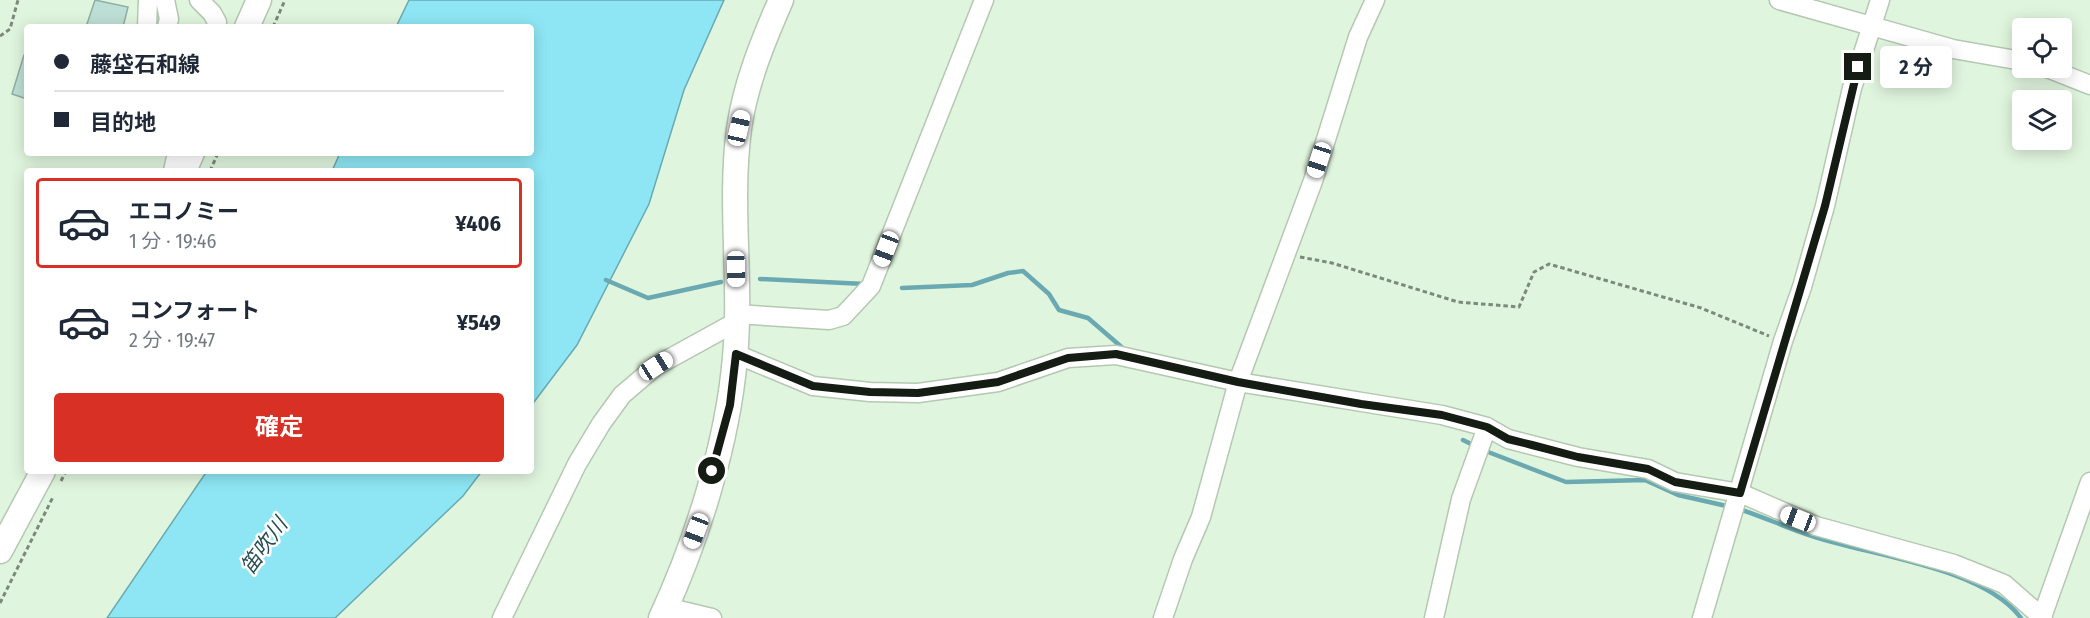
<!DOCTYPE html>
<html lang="ja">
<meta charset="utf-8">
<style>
:root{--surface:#fff;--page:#f2f2f3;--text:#1f2937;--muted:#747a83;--line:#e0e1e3;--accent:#d93025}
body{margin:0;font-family:"Fira Sans Condensed","Noto Sans JP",sans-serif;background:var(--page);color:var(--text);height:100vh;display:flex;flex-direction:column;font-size:22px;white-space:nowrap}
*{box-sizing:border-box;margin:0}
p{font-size:20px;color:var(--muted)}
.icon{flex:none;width:33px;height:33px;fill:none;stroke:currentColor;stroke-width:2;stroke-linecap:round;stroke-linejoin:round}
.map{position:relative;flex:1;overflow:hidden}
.details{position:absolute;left:24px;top:168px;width:510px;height:306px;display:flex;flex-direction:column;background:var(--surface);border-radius:6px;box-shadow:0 3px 15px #0003}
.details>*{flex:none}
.banner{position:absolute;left:24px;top:24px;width:510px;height:132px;border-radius:6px;box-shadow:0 3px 15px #0003;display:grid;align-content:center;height:132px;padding:0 30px;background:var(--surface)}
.tools{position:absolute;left:2012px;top:18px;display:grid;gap:12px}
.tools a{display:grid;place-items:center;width:60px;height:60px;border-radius:6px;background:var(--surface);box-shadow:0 3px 15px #0003;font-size:30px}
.end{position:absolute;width:27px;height:27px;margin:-14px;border:8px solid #151c14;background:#fff;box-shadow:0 0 0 3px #fff}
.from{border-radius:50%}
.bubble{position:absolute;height:42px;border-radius:6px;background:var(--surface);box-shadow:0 3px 15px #0003;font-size:20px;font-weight:700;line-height:42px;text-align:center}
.car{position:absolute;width:18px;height:36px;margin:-18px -9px;border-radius:8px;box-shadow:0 0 4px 2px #0007;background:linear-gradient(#fff 24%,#345 0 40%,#fff 0 76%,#345 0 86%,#fff 0)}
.banner b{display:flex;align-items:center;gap:21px;height:57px;font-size:22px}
.banner b+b{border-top:2px solid var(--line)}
.banner i{width:15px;height:15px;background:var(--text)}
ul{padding:10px 0 0;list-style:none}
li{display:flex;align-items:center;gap:18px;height:90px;margin:0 12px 9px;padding:0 18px;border:3px solid transparent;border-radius:6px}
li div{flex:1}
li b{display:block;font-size:22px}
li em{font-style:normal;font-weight:700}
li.on{border-color:var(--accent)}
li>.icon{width:54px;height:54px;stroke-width:1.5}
.cta{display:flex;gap:12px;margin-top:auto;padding:12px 30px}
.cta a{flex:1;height:69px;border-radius:6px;background:var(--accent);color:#fff;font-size:24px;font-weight:700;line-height:69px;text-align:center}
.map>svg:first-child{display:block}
.water{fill:#8ee6f4;stroke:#6aa9b1;stroke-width:1.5}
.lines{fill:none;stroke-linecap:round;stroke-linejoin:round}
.stream{stroke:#6aa9b1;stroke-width:4.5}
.building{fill:#bedfd5;stroke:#8faea5;stroke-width:1.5}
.minor-casing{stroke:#b5c8b2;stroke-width:21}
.major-casing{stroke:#b5c8b2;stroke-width:27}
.path{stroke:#7c8a7a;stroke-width:3;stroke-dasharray:4.5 3;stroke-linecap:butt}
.minor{stroke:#fff;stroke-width:18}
.major{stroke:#fff;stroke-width:24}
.route{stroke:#151c14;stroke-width:8}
.labels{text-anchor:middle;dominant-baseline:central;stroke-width:5;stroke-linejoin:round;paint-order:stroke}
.water-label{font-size:21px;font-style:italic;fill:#254d53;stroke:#fff}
</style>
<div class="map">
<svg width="2090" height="618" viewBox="0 0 2090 618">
<rect width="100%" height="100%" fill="#e0f5de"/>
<!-- water -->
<path class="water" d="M 409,0 L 724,0 L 684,90 L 649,204 L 577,345 L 531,406 L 531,171 L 332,171 L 340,153 L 531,153 L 531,27 L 396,27 Z
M 207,471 L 482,471 L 463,496 L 335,618 L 107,618 Z"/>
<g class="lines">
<!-- stream -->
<path class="stream" d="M 760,279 L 865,284
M 606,280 L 648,298 L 721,282
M 902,288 L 972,285 L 1008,273 L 1023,271 L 1049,294 L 1059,310 L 1088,318 L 1125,350
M 1463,440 L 1475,446
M 1483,450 L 1566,482 L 1645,480 L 1678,495 L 1731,507
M 1739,509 C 1764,517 1787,528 1812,536 C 1871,556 1983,567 2021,618"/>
</g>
<!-- building -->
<path class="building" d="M 95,0 L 128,7 L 123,27 L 86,27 Z
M 24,55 L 27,55 L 27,99 L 12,94 Z"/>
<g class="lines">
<defs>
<path id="minor" d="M 165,0 L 169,19 L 167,27
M 199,0 L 212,13 L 217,22 L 216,27
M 1779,0 L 1953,49 L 2022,61
M 147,27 L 148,0
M 2047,68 L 2090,85
M 173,171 L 177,153
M 736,314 L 829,320 L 843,316 L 871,286 L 984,0
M 736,354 L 813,386 L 870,392 L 918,393 L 998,382 L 1068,358 L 1116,355 L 1238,382 L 1442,415 L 1487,427 L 1508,439 L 1578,457 L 1648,469 L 1675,482 L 1740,493 L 1816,526 L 1954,564 L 2004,584 L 2043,618
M 666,607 L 712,618
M 2042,617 L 2090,482
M 502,618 L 577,464 L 601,424 L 622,395 L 656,366 L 736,322
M 1163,618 L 1183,559 L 1201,517 L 1238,382 L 1313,181 L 1358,37 L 1375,0
M 1434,618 L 1461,499 L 1487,427
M 1702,618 L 1783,341 L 1802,287 L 1825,206 L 1852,88 L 1880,0"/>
<path id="major" d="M 247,27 L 259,0
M 184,171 L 192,153
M 0,551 L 43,471
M 661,618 C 697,541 728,442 735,357 C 742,281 729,205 739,129 C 745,85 763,41 781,0"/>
</defs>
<!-- minor casing -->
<use href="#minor" class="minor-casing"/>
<!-- major casing -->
<use href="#major" class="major-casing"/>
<!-- path -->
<path class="path" d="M 273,27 L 285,0
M 0,36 L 10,29 L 18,0
M 210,171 L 218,153
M 1300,257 L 1332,263 L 1458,302 L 1519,307 L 1534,272 L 1549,264 L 1701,308 L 1769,336
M 61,481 L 66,471
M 0,603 L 53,497"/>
<!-- minor -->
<use href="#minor" class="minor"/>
<!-- major -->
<use href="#major" class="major"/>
</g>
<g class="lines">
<!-- route -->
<path class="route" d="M 712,471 L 730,405 L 736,354 L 813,386 L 870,392 L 918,393 L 998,382 L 1068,358 L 1116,354 L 1238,382 L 1361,404 L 1442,415 L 1487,427 L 1508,439 L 1532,445 L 1578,457 L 1648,469 L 1675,482 L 1740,493 L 1825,206 L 1858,67"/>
</g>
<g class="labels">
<!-- water labels -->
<g class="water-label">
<text transform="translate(264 546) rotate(-54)">笛吹川</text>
</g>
</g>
</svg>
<div class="tools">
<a><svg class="icon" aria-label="locate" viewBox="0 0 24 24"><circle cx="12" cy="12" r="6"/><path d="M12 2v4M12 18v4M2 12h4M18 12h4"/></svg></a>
<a><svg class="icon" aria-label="layers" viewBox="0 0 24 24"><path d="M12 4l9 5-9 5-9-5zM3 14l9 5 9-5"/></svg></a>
</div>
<i class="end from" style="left:712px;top:471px"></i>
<i class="end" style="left:1858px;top:67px"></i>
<div class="bubble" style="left:1880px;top:46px;width:72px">2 分</div>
<i class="car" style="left:739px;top:128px;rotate:13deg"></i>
<i class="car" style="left:1319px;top:160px;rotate:198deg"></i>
<i class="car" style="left:886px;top:249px;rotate:201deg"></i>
<i class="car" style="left:736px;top:269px;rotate:179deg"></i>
<i class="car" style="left:656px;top:366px;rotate:58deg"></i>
<i class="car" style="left:1798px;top:519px;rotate:291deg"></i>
<i class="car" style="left:696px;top:531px;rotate:201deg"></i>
<div class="banner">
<b><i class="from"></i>藤垈石和線</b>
<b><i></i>目的地</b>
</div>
<section class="details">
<ul>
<li class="on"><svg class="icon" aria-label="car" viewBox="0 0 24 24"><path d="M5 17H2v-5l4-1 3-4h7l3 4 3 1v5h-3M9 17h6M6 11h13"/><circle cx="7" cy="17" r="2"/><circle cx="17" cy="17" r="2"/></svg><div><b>エコノミー</b><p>1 分 · 19:46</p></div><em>¥406</em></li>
<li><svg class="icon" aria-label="car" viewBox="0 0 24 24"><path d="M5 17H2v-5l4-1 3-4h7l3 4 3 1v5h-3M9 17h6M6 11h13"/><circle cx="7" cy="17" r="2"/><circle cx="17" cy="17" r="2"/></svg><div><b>コンフォート</b><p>2 分 · 19:47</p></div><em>¥549</em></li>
</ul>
<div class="cta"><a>確定</a></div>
</section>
</div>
